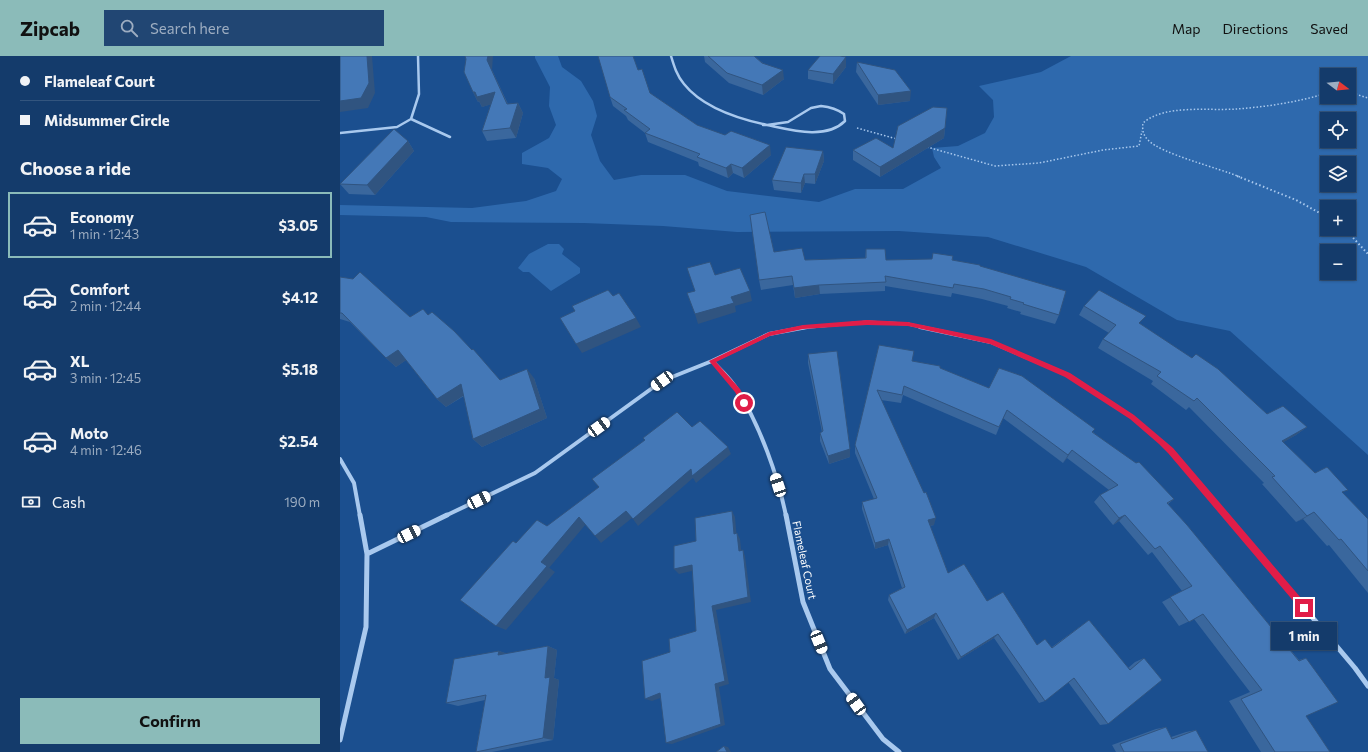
<!DOCTYPE html>
<meta charset="utf-8">
<style>
:root{--surface:#143b6b;--page:#214673;--text:#f1f3f6;--muted:#9dadc1;--line:#33557e;--accent:#8bbbb9}
body{margin:0;font-family:Commissioner,sans-serif;background:var(--page);color:var(--text);height:100vh;display:flex;flex-direction:column;font-size:15px;white-space:nowrap}
*{box-sizing:border-box;margin:0}
p{font-size:13px;color:var(--muted)}
.icon{flex:none;width:22px;height:22px;fill:none;stroke:currentColor;stroke-width:2;stroke-linecap:round;stroke-linejoin:round}
.map{position:relative;flex:1;overflow:hidden}
.drawer{display:flex;flex-direction:column;background:var(--surface);width:340px}
.drawer>*{flex:none}
.hud{display:grid;align-content:center;height:88px;padding:0 20px;background:var(--surface)}
.needle{width:26px;rotate:106deg}
.fabs{position:absolute;left:980px;top:12px;display:grid;gap:8px}
.fabs a{display:grid;place-items:center;width:36px;height:36px;border-radius:0px;background:var(--surface);box-shadow:0 1px 3px #0004,0 0 0 1px var(--line);font-size:20px}
.end{position:absolute;width:18px;height:18px;margin:-9px;border:5px solid #e11d48;background:#fff;box-shadow:0 0 0 2px #fff}
.from{border-radius:50%}
.bubble{position:absolute;height:28px;border-radius:0px;background:var(--surface);box-shadow:0 1px 3px #0004,0 0 0 1px var(--line);font-size:13px;font-weight:700;line-height:28px;text-align:center}
.car{position:absolute;width:12px;height:24px;margin:-12px -6px;border-radius:5px;box-shadow:0 0 3px 1px #0007;background:linear-gradient(#fff 24%,#345 0 40%,#fff 0 76%,#345 0 86%,#fff 0)}
.hud b{display:flex;align-items:center;gap:14px;height:38px;font-size:15px}
.hud b+b{border-top:1px solid var(--line)}
.hud i{width:10px;height:10px;background:var(--text)}
ul{padding:0;list-style:none}
li{display:flex;align-items:center;gap:12px;height:66px;margin:0 8px 6px;padding:0 12px;border:2px solid transparent;border-radius:0px}
li div{flex:1}
li b{display:block;font-size:15px}
li em{font-style:normal;font-weight:700}
li.selected{border-color:var(--accent)}
li>.icon{width:36px;height:36px;stroke-width:1.5}
h2{padding:0 20px;font-size:18px;line-height:48px}
.pay{display:flex;align-items:center;gap:10px;height:44px;padding:0 20px;font-size:15px}
.pay p{margin-inline-start:auto}
.button{display:flex;gap:8px;margin-top:auto;padding:8px 20px}
.button a{flex:1;height:46px;border-radius:0px;background:var(--accent);color:#111;font-size:16px;font-weight:700;line-height:46px;text-align:center}
header{display:flex;align-items:center;gap:24px;box-sizing:border-box;height:56px;padding:0 20px;background:var(--accent);color:#111}
header strong{font-size:19px}
nav{display:flex;gap:22px;margin-inline-start:auto;font-size:14px}
.search{width:280px;height:36px;background:var(--page);display:flex;align-items:center;gap:10px;box-sizing:border-box;padding:0 14px;border-radius:0px;color:var(--muted);font-size:15px}
main{display:flex;flex:1;min-height:0}
.map>svg:first-child{display:block}
.green{fill:#2e69ad;fill-rule:evenodd}
.lines{fill:none;stroke-linecap:round;stroke-linejoin:round}
.path-far1{stroke:#a9c9ee;stroke-width:1.5;stroke-dasharray:1.5 2;stroke-linecap:butt}
.path{stroke:#a9c9ee;stroke-width:2;stroke-dasharray:1.5 2.5;stroke-linecap:butt}
.minor-far3{stroke:#a9c9ee;stroke-width:2.5}
.minor-far2{stroke:#a9c9ee;stroke-width:3}
.minor-far1{stroke:#a9c9ee;stroke-width:4}
.minor{stroke:#a9c9ee;stroke-width:5}
.wall{fill:#3a679d}
.shaded-wall{fill:#305480}
.building{fill:#4478b7;stroke:#305480}
.route{fill:#e11d48}
.labels{text-anchor:middle;dominant-baseline:central;stroke-width:4;stroke-linejoin:round;paint-order:stroke}
.street-label{font-size:11px;fill:#fff;stroke:#1b4f8f}
</style>
<header>
<strong>Zipcab</strong>
<div class="search"><svg class="icon" aria-label="search" viewBox="0 0 24 24"><circle cx="10" cy="10" r="6"/><path d="M15 15l6 6"/></svg>Search here</div>
<nav><a>Map</a><a>Directions</a><a>Saved</a></nav>
</header>
<main>
<section class="drawer">
<div class="hud">
<b><i class="from"></i>Flameleaf Court</b>
<b><i></i>Midsummer Circle</b>
</div>
<h2>Choose a ride</h2>
<ul>
<li class="selected"><svg class="icon" aria-label="car" viewBox="0 0 24 24"><path d="M5 17H2v-5l4-1 3-4h7l3 4 3 1v5h-3M9 17h6M6 11h13"/><circle cx="7" cy="17" r="2"/><circle cx="17" cy="17" r="2"/></svg><div><b>Economy</b><p>1 min · 12:43</p></div><em>$3.05</em></li>
<li><svg class="icon" aria-label="car" viewBox="0 0 24 24"><path d="M5 17H2v-5l4-1 3-4h7l3 4 3 1v5h-3M9 17h6M6 11h13"/><circle cx="7" cy="17" r="2"/><circle cx="17" cy="17" r="2"/></svg><div><b>Comfort</b><p>2 min · 12:44</p></div><em>$4.12</em></li>
<li><svg class="icon" aria-label="car" viewBox="0 0 24 24"><path d="M5 17H2v-5l4-1 3-4h7l3 4 3 1v5h-3M9 17h6M6 11h13"/><circle cx="7" cy="17" r="2"/><circle cx="17" cy="17" r="2"/></svg><div><b>XL</b><p>3 min · 12:45</p></div><em>$5.18</em></li>
<li><svg class="icon" aria-label="car" viewBox="0 0 24 24"><path d="M5 17H2v-5l4-1 3-4h7l3 4 3 1v5h-3M9 17h6M6 11h13"/><circle cx="7" cy="17" r="2"/><circle cx="17" cy="17" r="2"/></svg><div><b>Moto</b><p>4 min · 12:46</p></div><em>$2.54</em></li>
</ul>
<div class="pay"><svg class="icon" aria-label="cash" viewBox="0 0 24 24"><path d="M3 7h18v10H3z"/><circle cx="12" cy="12" r="2"/></svg>Cash<p>190 m</p></div>
<div class="button"><a>Confirm</a></div>
</section>
<div class="map">
<svg width="1028" height="696" viewBox="0 0 1028 696">
<rect width="100%" height="100%" fill="#1b4f8f"/>
<!-- green -->
<path class="green" d="M 195,0 L 218,0 L 222,11 L 241,25 L 253,45 L 257,60 L 251,79 L 260,105 L 274,124 L 301,119 L 345,119 L 387,135 L 479,146 L 515,133 L 563,133 L 601,112 L 594,101 L 592,92 L 618,90 L 645,77 L 654,61 L 653,44 L 639,30 L 701,16 L 731,0 L 1028,0 L 1028,399 L 890,275 L 837,264 L 746,211 L 648,181 L 559,175 L 397,176 L 323,170 L 244,167 L 111,166 L 86,161 L 0,159 L 0,149 L 132,152 L 186,145 L 216,135 L 222,123 L 208,112 L 182,108 L 182,97 L 209,82 L 216,69 L 209,50 L 210,31 L 195,2 ZM 987,19 L 1009,19 L 1009,41 L 987,41 ZM 987,63 L 1009,63 L 1009,85 L 987,85 ZM 987,107 L 1009,107 L 1009,129 L 987,129 ZM 987,151 L 1009,151 L 1009,173 L 987,173 ZM 987,195 L 1009,195 L 1009,217 L 987,217 Z
M 208,188 L 219,188 L 224,193 L 222,198 L 240,212 L 240,217 L 211,235 L 189,216 L 183,216 L 178,212 L 189,198 Z"/>
<g class="lines">
<!-- path-far1 -->
<path class="path-far1" d="M 1009,36 L 1028,42
M 517,72 L 557,83
M 587,91 L 655,110 L 699,107 L 763,94 L 799,90 L 802,75
M 900,121 C 879,112 821,98 808,84 C 803,79 802,73 803,67 C 825,48 868,55 896,53 C 925,51 959,46 987,37"/>
<!-- path -->
<path class="path" d="M 897,120 L 956,144 L 987,161
M 1005,173 L 1028,198"/>
<!-- minor-far3 -->
<path class="minor-far3" d="M 78,0 L 79,38 L 71,63 L 110,81
M 331,0 C 334,10 337,20 344,28 C 363,52 399,63 427,69
M 481,50 C 490,51 497,53 504,58 L 505,65 C 486,84 451,74 427,69 L 448,66 L 471,52 Z
M 423,69 L 427,69
M 0,77 L 57,71 L 71,63"/>
<!-- minor-far2 -->
<path class="minor-far2" d="M 460,272 L 527,266 L 568,268 L 585,272"/>
<!-- minor-far1 -->
<path class="minor-far1" d="M 580,271 L 651,286 L 728,319 L 792,361 L 831,394 L 887,460
M 372,305 C 381,314 392,324 398,335 C 420,370 438,420 446,460
M 0,403 L 14,427 L 20,460
M 105,460 L 195,417 L 322,325 L 372,305 L 429,278 L 467,271"/>
<!-- minor -->
<path class="minor" d="M 446,459 L 463,546 L 490,613 L 543,683 L 559,696
M 886,459 L 1015,612 L 1028,630
M 27,498 L 107,459
M 0,684 L 26,571 L 27,498 L 20,459"/>
</g>
<!-- wall -->
<path class="wall" d="M 364,0 L 414,0 L 444,23 L 423,39 L 389,27 L 365,6 Z
M 517,6 L 570,45 L 538,49 L 516,16 Z
M 506,11 L 493,28 L 468,23 L 468,14 Z
M 152,14 L 168,48 L 178,47 L 183,57 L 176,82 L 147,85 L 142,75 L 151,48 L 142,51 L 139,45 L 138,46 L 133,36 Z
M 310,37 L 357,69 L 431,99 L 404,122 L 393,117 L 388,122 L 359,110 L 358,106 L 308,86 L 305,77 L 288,64 L 286,60 L 273,50 L 270,41 Z
M 605,72 L 604,82 L 540,121 L 513,104 L 513,94 L 553,92 Z
M 68,85 L 74,95 L 35,139 L 9,138 L 0,128 Z
M 483,95 L 484,105 L 475,128 L 465,127 L 461,137 L 434,134 L 432,124 Z
M 526,193 L 546,204 L 592,203 L 613,200 L 613,204 L 640,210 L 719,259 L 715,268 L 680,258 L 681,256 L 667,252 L 668,250 L 642,243 L 612,237 L 611,241 L 545,230 L 545,235 L 480,238 L 455,242 L 453,229 L 421,234 L 419,224 L 434,196 L 465,204 L 525,202 Z
M 0,221 L 70,261 L 132,294 L 160,324 L 194,322 L 207,362 L 142,391 L 133,383 L 124,340 L 106,351 L 97,343 L 66,304 L 56,311 L 46,302 L 10,266 L 0,263 Z
M 744,250 L 801,268 L 927,358 L 967,371 L 956,379 L 943,386 L 975,417 L 1003,437 L 1028,463 L 1028,537 L 989,489 L 987,490 L 963,463 L 956,466 L 922,428 L 924,427 L 849,351 L 846,354 L 811,328 L 813,325 L 758,292 L 763,283 L 769,277 L 739,259 Z
M 539,289 L 573,305 L 600,312 L 753,376 L 834,443 L 828,448 L 959,604 L 966,602 L 966,660 L 990,696 L 921,696 L 889,645 L 910,636 L 854,563 L 839,570 L 822,546 L 842,535 L 812,496 L 808,499 L 779,465 L 773,469 L 754,446 L 760,439 L 769,434 L 727,402 L 723,407 L 663,362 L 656,379 L 563,339 L 561,347 L 541,344 L 594,469 L 590,470 L 608,517 L 647,545 L 697,589 L 712,591 L 749,564 L 788,612 L 795,606 L 804,602 L 768,668 L 760,669 L 728,626 L 705,645 L 699,647 L 654,582 L 618,604 L 594,562 L 565,578 L 548,544 L 549,539 L 562,532 L 548,489 L 535,493 L 522,453 L 522,446 L 534,443 L 515,397 L 515,389 Z
M 468,298 L 510,393 L 510,401 L 489,408 L 480,385 L 480,377 L 482,376 L 468,307 Z
M 208,590 L 217,594 L 214,622 L 219,624 L 213,684 L 152,696 L 136,696 L 145,644 L 118,650 L 106,647 L 159,595 L 167,598 Z
M 826,671 L 831,681 L 846,676 L 856,674 L 868,696 L 776,696 L 772,689 L 816,673 Z"/>
<!-- shaded-wall -->
<path class="shaded-wall" d="M 27,0 L 32,0 L 35,37 L 28,52 L 0,56 L 0,45 Z
M 148,0 L 153,0 L 152,14 L 172,58 L 147,4 Z
M 506,1 L 506,11 L 493,28 L 493,18 Z
M 443,14 L 444,23 L 423,39 L 422,29 Z
M 571,35 L 570,45 L 538,49 L 538,39 Z
M 133,36 L 155,36 L 160,46 L 142,51 L 139,45 L 138,46 Z
M 178,47 L 183,57 L 176,82 L 170,72 Z
M 605,72 L 604,82 L 540,121 L 540,111 Z
M 68,85 L 74,95 L 35,139 L 27,129 Z
M 430,89 L 431,99 L 404,122 L 402,112 Z
M 483,95 L 484,105 L 475,128 L 475,118 Z
M 391,108 L 393,117 L 388,122 L 386,112 Z
M 464,118 L 465,127 L 461,137 L 461,127 Z
M 479,229 L 480,238 L 455,242 L 454,232 Z
M 410,235 L 412,245 L 395,250 L 396,256 L 358,268 L 355,258 L 391,241 Z
M 296,262 L 301,271 L 242,297 L 236,288 Z
M 58,294 L 68,303 L 56,311 L 46,302 Z
M 187,313 L 194,322 L 207,362 L 142,391 L 133,383 Z
M 121,328 L 129,336 L 106,351 L 97,343 Z
M 967,371 L 956,379 L 932,393 L 942,385 Z
M 388,391 L 391,398 L 356,427 L 353,422 L 298,470 L 293,463 L 351,413 Z
M 510,393 L 510,401 L 489,408 L 488,400 Z
M 732,394 L 727,402 L 723,407 L 728,399 Z
M 286,455 L 292,462 L 261,487 L 255,480 Z
M 392,455 L 395,461 L 397,484 L 394,478 Z
M 974,456 L 963,463 L 956,466 L 967,460 Z
M 785,459 L 779,465 L 773,469 L 779,462 Z
M 239,461 L 246,468 L 209,512 L 201,506 Z
M 596,462 L 594,469 L 586,471 L 588,464 Z
M 397,477 L 400,483 L 402,501 L 399,495 Z
M 549,483 L 548,489 L 535,493 L 535,487 Z
M 403,494 L 405,500 L 411,546 L 376,554 L 389,628 L 379,631 L 385,669 L 332,688 L 326,687 L 375,628 L 372,550 Z
M 352,509 L 356,514 L 339,518 L 334,513 Z
M 207,510 L 215,516 L 166,574 L 156,570 Z
M 596,557 L 594,562 L 565,578 L 567,574 Z
M 658,578 L 654,582 L 618,604 L 621,601 Z
M 208,590 L 217,594 L 214,622 L 219,624 L 213,684 L 203,682 L 205,622 Z
M 159,595 L 169,598 L 158,599 Z
M 320,637 L 326,640 L 312,645 L 305,643 Z
M 384,690 L 388,691 L 391,696 L 387,696 Z"/>
<!-- building -->
<path class="building" d="M 0,0 L 27,0 L 29,27 L 21,42 L 0,45 Z
M 125,0 L 148,0 L 147,4 L 167,48 L 178,47 L 170,72 L 142,75 L 155,36 L 137,41 L 135,36 L 133,36 L 124,16 L 126,3 Z
M 258,0 L 293,0 L 298,14 L 302,13 L 310,37 L 357,69 L 385,79 L 391,75 L 430,89 L 402,112 L 391,108 L 386,112 L 357,101 L 360,98 L 305,77 L 310,73 L 284,54 L 287,53 L 270,41 Z
M 368,0 L 414,0 L 422,7 L 443,14 L 422,29 L 387,17 Z
M 480,0 L 500,0 L 506,1 L 493,18 L 468,14 Z
M 517,6 L 555,14 L 571,35 L 538,39 Z
M 593,51 L 607,52 L 605,72 L 540,111 L 513,94 L 536,82 L 553,92 L 558,70 Z
M 54,73 L 68,85 L 27,129 L 0,128 Z
M 446,91 L 483,95 L 475,118 L 464,118 L 461,127 L 432,124 Z
M 425,156 L 434,196 L 462,192 L 465,204 L 526,202 L 526,193 L 545,193 L 546,204 L 592,203 L 593,197 L 613,200 L 612,204 L 640,209 L 640,210 L 726,235 L 719,259 L 683,248 L 684,247 L 670,243 L 671,241 L 644,233 L 614,228 L 613,232 L 545,220 L 546,226 L 479,229 L 454,232 L 452,220 L 419,224 L 410,159 Z
M 370,206 L 375,219 L 400,212 L 410,235 L 391,241 L 394,247 L 355,258 L 347,237 L 355,235 L 347,212 Z
M 20,216 L 70,261 L 83,253 L 88,259 L 92,256 L 114,275 L 132,294 L 133,293 L 160,324 L 187,313 L 200,353 L 133,383 L 121,328 L 97,343 L 58,294 L 46,302 L 2,257 L 0,257 L 0,221 L 13,223 Z
M 268,234 L 273,240 L 279,237 L 296,262 L 236,288 L 220,262 L 235,255 L 232,250 Z
M 759,234 L 806,260 L 799,267 L 852,302 L 856,298 L 878,313 L 927,358 L 943,350 L 967,371 L 942,385 L 975,417 L 987,411 L 1008,434 L 1002,436 L 1028,463 L 1028,515 L 1001,483 L 999,484 L 974,456 L 967,460 L 932,421 L 935,420 L 857,342 L 854,345 L 817,320 L 821,316 L 763,283 L 776,269 L 744,250 Z
M 539,289 L 574,295 L 572,305 L 600,310 L 600,312 L 649,332 L 659,312 L 682,320 L 755,373 L 752,376 L 796,407 L 799,406 L 834,443 L 827,447 L 847,469 L 959,605 L 966,602 L 998,646 L 966,660 L 990,696 L 935,696 L 901,643 L 922,634 L 863,558 L 849,566 L 830,541 L 852,530 L 820,490 L 815,493 L 785,459 L 779,462 L 760,439 L 778,429 L 732,394 L 728,399 L 667,354 L 659,371 L 564,330 L 562,339 L 537,334 L 584,437 L 586,436 L 596,462 L 588,464 L 608,517 L 624,508 L 647,545 L 663,536 L 697,589 L 705,583 L 712,592 L 749,564 L 790,614 L 804,602 L 822,624 L 768,668 L 734,622 L 705,645 L 658,578 L 621,601 L 596,557 L 567,574 L 549,539 L 565,531 L 549,483 L 535,487 L 522,446 L 537,442 L 515,389 Z
M 497,295 L 510,393 L 488,400 L 480,377 L 483,375 L 468,298 Z
M 337,356 L 352,371 L 360,365 L 388,391 L 352,420 L 351,413 L 293,463 L 286,455 L 255,480 L 239,461 L 201,506 L 207,510 L 156,570 L 120,544 L 173,485 L 176,487 L 197,464 L 207,470 L 259,431 L 252,423 L 305,384 L 303,382 Z
M 392,455 L 394,478 L 397,477 L 399,495 L 403,494 L 408,541 L 372,550 L 385,625 L 375,628 L 381,668 L 326,687 L 320,637 L 305,643 L 302,605 L 330,596 L 329,583 L 356,575 L 352,509 L 334,513 L 334,490 L 356,485 L 355,462 Z
M 208,590 L 205,622 L 210,621 L 203,682 L 136,696 L 146,639 L 106,647 L 114,603 L 159,595 L 158,599 Z
M 826,671 L 832,683 L 856,674 L 868,696 L 784,696 L 780,688 Z
M 384,690 L 387,696 L 376,696 Z"/>
<!-- route -->
<path class="route" d="M 527,264 L 568,266 L 651,283 L 730,317 L 794,359 L 833,392 L 967,549 L 967,554 L 961,554 L 828,397 L 819,388 L 790,363 L 725,321 L 650,288 L 568,270 L 527,269 L 463,273 L 430,280 L 376,306 L 400,333 L 408,347 L 404,350 L 402,349 L 395,336 L 369,305 L 429,276 L 463,269 Z"/>
<g class="labels">
<!-- street labels -->
<g class="street-label">
<text transform="translate(465 504) rotate(78)">Flameleaf Court</text>
</g>
</g>
</svg>
<div class="fabs">
<a><svg class="needle" viewBox="-14 -14 28 28"><path d="M0-13l5 13h-10z" fill="#e53935"/><path d="M0 13l5-13h-10z" fill="#9dadc1"/></svg></a>
<a><svg class="icon" aria-label="locate" viewBox="0 0 24 24"><circle cx="12" cy="12" r="6"/><path d="M12 2v4M12 18v4M2 12h4M18 12h4"/></svg></a>
<a><svg class="icon" aria-label="layers" viewBox="0 0 24 24"><path d="M12 4l9 5-9 5-9-5zM3 14l9 5 9-5"/></svg></a>
<a>+</a>
<a>−</a>
</div>
<i class="end from" style="left:404px;top:347px"></i>
<i class="end" style="left:964px;top:552px"></i>
<div class="bubble" style="left:931px;top:566px;width:66px">1 min</div>
<i class="car" style="left:322px;top:325px;rotate:234deg"></i>
<i class="car" style="left:259px;top:371px;rotate:54deg"></i>
<i class="car" style="left:438px;top:429px;rotate:342deg"></i>
<i class="car" style="left:139px;top:444px;rotate:64deg"></i>
<i class="car" style="left:69px;top:478px;rotate:64deg"></i>
<i class="car" style="left:479px;top:586px;rotate:158deg"></i>
<i class="car" style="left:516px;top:648px;rotate:324deg"></i>
</div>
</main>
